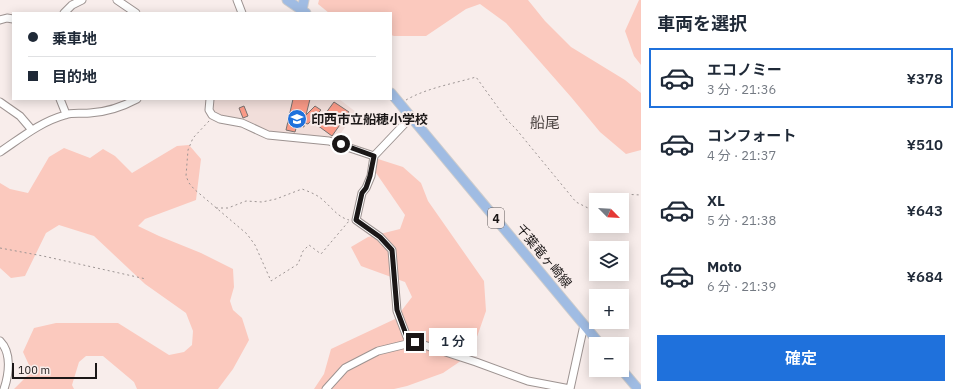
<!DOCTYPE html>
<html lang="ja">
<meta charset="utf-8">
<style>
:root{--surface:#fff;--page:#f2f2f3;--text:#1f2937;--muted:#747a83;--line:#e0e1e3;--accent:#1f71dc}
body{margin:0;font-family:"IBM Plex Sans","Noto Sans JP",sans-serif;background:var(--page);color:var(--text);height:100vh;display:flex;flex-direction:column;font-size:15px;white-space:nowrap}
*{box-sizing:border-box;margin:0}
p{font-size:13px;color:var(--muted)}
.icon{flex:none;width:22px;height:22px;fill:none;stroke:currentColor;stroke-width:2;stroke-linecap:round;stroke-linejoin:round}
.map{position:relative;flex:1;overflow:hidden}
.details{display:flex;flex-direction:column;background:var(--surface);width:320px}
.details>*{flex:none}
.hud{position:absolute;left:12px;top:12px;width:380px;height:88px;border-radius:0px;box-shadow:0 2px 10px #0003;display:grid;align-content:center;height:88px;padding:0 16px;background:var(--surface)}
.needle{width:26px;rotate:114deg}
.fabs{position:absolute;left:589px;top:193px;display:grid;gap:8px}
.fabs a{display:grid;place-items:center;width:40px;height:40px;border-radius:0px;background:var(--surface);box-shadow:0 2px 10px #0003;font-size:20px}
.scale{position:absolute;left:12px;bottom:10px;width:85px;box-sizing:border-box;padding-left:4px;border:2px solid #1b1717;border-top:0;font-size:11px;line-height:14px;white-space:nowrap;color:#1b1717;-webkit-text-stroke:3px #f8edeb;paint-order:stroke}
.end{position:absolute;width:18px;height:18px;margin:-9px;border:5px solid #1b1717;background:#fff;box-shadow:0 0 0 2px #fff}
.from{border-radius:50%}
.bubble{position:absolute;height:28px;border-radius:0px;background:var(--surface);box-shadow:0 2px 10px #0003;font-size:13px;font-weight:600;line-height:28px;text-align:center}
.hud b{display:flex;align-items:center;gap:14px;height:38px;font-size:15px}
.hud b+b{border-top:1px solid var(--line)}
.hud i{width:10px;height:10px;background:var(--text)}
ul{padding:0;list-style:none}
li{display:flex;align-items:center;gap:12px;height:60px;margin:0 8px 6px;padding:0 8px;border:2px solid transparent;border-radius:0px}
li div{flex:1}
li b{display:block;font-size:15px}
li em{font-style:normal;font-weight:600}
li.current{border-color:var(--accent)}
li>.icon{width:36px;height:36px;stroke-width:1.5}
h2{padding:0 16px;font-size:18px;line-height:48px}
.cta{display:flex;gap:8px;margin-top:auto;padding:8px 16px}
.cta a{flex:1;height:46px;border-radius:0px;background:var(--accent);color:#fff;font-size:16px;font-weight:600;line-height:46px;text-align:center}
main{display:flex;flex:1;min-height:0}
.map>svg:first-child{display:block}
.built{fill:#f1deda}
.green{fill:#fbc9be}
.building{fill:#fa9a87;stroke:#79716f}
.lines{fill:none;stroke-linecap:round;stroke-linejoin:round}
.minor-casing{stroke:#9d9391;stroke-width:9}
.major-casing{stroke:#cdcccc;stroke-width:11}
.path{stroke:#9c9493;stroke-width:1;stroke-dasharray:2 3;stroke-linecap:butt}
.minor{stroke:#fff;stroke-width:7}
.major{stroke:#a0bce3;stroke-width:9}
.route{stroke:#1b1717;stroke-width:5}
.labels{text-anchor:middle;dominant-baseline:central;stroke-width:4;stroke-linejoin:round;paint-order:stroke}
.shield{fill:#f8edeb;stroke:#5d5757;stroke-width:1}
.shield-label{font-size:12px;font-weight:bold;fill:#1b1717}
.poi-label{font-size:13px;font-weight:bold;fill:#1b1717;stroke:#f8edeb;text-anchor:start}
.street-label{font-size:13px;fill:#1b1717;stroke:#f8edeb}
.quarter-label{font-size:15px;fill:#4d4543;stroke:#f8edeb}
</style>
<main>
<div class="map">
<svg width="641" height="389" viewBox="0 0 641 389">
<rect width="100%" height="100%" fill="#f8edeb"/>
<!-- built -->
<path class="built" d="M 213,99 L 339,99 L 356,112 L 336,140 L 272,134 L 241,118 L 222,117 L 214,113 Z"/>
<!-- green -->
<path class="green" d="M 319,0 L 528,0 L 545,21 L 571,47 L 625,80 L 641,93 L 641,150 L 626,154 L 600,132 L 571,97 L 506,23 L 480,4 L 466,9 L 426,36 L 394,36 L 391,35 L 391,13 L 329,13 L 318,4 Z
M 639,0 L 641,0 L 641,65 L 634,56 L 625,31 Z
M 189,145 L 201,159 L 196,200 L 145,219 L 138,226 L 159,236 L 201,253 L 233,269 L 234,287 L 230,301 L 233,310 L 242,318 L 249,340 L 233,369 L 218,389 L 137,389 L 134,382 L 103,356 L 86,356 L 79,362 L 72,385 L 74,389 L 14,389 L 29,374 L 29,365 L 23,352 L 34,328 L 56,323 L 118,323 L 169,355 L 184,352 L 192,345 L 193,331 L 186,313 L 145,284 L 94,236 L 59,225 L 46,233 L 25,276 L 11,278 L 0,268 L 0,183 L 10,189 L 28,193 L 49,157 L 64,148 L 90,158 L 103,149 L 115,156 L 132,173 L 177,146 Z
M 378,159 L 403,167 L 421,183 L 428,201 L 484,281 L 486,311 L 471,354 L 443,373 L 407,386 L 394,389 L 314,389 L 324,374 L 331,349 L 395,319 L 412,297 L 405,282 L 361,266 L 351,247 L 368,237 L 400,229 L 405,215 L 374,170 Z"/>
<!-- building -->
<path class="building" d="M 293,99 L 310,99 L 306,115 L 315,106 L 321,110 L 308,124 L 304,123 L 304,127 L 297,125 L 295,132 L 286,130 Z
M 334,102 L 349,112 L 332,136 L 317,125 Z
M 244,106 L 248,116 L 243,118 L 239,108 Z"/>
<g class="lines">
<defs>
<path id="minor" d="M 117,0 L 136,13
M 237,0 L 242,13
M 64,13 L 72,5 L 82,0
M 0,20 L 7,18 L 13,19
M 60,99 L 66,114
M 210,99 L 209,110 L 212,115 L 220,119 L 242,123 L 268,135 L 329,141 L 374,156
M 0,102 L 20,116 L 32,130
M 0,152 C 21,138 40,122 65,115 C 72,112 82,114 90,113 C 107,112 122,107 137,99
M 0,341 C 12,353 9,374 4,389
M 415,342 L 476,362 L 528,381 L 570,389
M 326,389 L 345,368 L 378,351 L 415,342 L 407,337 L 397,311 L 392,250 L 380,237 L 356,220 L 362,193 L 366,188 L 371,176 L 374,156 L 412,116
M 570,389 L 584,325"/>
<path id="major" d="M 287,0 L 306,13
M 302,10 L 304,0
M 391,93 L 600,344
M 622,370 L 638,389"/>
</defs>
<!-- minor casing -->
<use href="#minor" class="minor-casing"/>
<!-- major casing -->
<use href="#major" class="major-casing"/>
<!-- path -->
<path class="path" d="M 406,100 C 427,88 452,84 476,77 L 507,120 L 516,129 L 576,202 L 588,208 L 596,205
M 209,121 L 193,138 L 188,150 L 186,176 L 189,183 L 194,189 L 247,234 L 255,245 L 271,281 L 298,264 L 303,251 L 309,245 L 321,254 L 349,221
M 608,200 L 621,194 L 641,195
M 216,208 L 228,208 L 246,201 L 262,202 L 276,199 L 302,189 C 310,192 318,195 324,201 C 333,209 338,217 349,220
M 0,248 L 43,256 L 146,279"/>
<!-- minor -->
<use href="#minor" class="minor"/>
<!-- major -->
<use href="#major" class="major"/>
</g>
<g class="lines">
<!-- route -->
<path class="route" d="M 341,144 L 374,156 L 370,176 L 366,188 L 362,193 L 356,220 L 380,237 L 392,250 L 397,310 L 407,337 L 415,342"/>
</g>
<!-- icons -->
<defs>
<symbol id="school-disc" viewBox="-11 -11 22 22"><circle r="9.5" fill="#1f71dc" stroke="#f8edeb"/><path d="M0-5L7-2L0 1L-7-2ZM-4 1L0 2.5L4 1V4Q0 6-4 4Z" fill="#fff"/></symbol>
</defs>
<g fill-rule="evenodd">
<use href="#school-disc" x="286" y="108" width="22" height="22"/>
</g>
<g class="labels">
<!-- shield labels -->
<rect class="shield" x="488" y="208" width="16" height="20" rx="3"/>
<g class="shield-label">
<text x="496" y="218">4</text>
</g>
<!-- poi labels -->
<g class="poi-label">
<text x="311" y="119">印西市立船穂小学校</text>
</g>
<!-- street labels -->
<g class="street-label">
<text transform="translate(544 256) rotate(50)">千葉竜ヶ崎線</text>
</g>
<!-- quarter labels -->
<g class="quarter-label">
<text x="545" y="122">船尾</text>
</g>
</g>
</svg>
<div class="fabs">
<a><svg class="needle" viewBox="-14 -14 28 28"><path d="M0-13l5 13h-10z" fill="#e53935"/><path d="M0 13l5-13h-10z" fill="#747a83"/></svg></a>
<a><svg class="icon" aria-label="layers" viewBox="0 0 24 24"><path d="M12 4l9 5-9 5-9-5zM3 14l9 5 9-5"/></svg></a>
<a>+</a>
<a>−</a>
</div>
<div class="scale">100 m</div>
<i class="end from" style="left:341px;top:144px"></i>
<i class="end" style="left:415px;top:342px"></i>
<div class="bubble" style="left:429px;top:328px;width:48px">1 分</div>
<div class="hud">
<b><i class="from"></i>乗車地</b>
<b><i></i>目的地</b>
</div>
</div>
<section class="details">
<h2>車両を選択</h2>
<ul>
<li class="current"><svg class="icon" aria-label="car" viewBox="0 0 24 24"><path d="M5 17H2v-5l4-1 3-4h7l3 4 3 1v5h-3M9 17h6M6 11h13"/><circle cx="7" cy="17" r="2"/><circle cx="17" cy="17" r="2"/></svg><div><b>エコノミー</b><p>3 分 · 21:36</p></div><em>¥378</em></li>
<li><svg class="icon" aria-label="car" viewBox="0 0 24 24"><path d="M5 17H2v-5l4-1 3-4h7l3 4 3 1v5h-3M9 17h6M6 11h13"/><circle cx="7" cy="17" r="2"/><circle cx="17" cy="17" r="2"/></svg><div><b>コンフォート</b><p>4 分 · 21:37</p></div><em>¥510</em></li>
<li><svg class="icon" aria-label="car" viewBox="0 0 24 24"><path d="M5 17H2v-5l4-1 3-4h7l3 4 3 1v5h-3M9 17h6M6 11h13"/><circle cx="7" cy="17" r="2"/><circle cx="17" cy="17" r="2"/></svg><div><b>XL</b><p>5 分 · 21:38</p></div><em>¥643</em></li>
<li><svg class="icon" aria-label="car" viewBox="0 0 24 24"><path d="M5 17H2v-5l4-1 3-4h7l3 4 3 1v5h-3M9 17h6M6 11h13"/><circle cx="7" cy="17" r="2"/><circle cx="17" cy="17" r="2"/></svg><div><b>Moto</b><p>6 分 · 21:39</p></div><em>¥684</em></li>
</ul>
<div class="cta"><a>確定</a></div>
</section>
</main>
